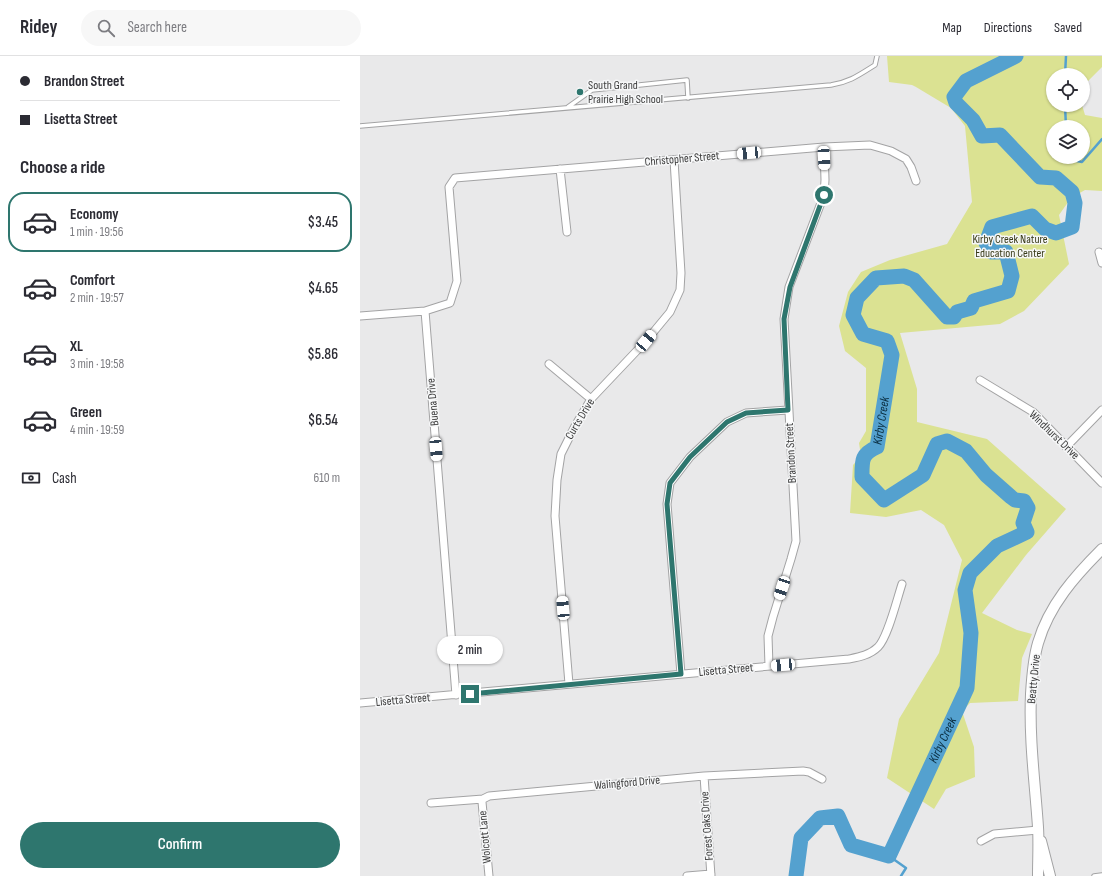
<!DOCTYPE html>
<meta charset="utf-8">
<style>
:root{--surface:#fff;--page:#f7f7f7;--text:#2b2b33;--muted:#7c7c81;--line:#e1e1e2;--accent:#2e766e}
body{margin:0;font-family:"Sofia Sans Condensed",sans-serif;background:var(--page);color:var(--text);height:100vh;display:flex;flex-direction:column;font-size:15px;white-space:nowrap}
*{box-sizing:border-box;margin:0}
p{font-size:13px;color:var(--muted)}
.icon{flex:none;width:22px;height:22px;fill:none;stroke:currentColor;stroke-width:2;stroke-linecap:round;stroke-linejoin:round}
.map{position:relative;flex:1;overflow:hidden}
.panel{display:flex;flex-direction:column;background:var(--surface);width:360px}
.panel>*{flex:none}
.banner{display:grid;align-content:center;height:88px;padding:0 20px;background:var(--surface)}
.buttons{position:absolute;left:686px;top:12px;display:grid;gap:8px}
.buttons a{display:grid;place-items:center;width:44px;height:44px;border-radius:50%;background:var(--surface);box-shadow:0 1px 3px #0004;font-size:20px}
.end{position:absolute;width:18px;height:18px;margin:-9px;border:5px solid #2e766e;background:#fff;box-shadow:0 0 0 2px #fff}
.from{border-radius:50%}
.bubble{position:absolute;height:28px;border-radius:14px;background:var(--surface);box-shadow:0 1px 3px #0004;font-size:13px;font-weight:600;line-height:28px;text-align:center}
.car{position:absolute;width:12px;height:24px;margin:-12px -6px;border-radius:5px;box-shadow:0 0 3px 1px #0007;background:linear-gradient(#fff 24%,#345 0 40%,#fff 0 76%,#345 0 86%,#fff 0)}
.banner b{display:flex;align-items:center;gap:14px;height:38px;font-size:15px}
.banner b+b{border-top:1px solid var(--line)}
.banner i{width:10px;height:10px;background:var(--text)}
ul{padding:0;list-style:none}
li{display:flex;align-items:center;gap:12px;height:60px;margin:0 8px 6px;padding:0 12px;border:2px solid transparent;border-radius:16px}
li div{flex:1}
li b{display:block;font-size:15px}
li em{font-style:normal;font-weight:600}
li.selected{border-color:var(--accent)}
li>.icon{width:36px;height:36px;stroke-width:1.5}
h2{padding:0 20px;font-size:18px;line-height:48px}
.pay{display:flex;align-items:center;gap:10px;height:44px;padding:0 20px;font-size:15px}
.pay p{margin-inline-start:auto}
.primary-button{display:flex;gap:8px;margin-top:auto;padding:8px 20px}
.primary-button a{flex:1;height:46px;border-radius:24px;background:var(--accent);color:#fff;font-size:16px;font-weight:600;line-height:46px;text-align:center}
header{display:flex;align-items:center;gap:24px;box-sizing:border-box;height:56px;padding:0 20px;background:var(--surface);border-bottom:1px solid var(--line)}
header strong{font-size:19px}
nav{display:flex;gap:22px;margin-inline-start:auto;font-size:14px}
.search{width:280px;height:36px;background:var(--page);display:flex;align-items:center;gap:10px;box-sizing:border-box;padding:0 14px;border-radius:22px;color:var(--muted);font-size:15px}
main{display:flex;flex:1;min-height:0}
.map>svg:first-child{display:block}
.green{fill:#dbe292;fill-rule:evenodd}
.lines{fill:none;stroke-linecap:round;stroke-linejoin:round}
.stream{stroke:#54a1cf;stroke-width:2.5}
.river{stroke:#54a1cf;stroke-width:15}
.lane-casing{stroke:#a3a3a4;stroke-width:5.5}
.street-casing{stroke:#a3a3a4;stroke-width:9}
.secondary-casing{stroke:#a3a3a4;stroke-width:12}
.lane{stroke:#fff;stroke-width:3.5}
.street{stroke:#fff;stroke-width:7}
.secondary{stroke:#fff;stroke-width:10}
.route{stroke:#2e766e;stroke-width:5}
.poi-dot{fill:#2e766e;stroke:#f6f7f8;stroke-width:1.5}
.labels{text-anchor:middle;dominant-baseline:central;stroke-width:3;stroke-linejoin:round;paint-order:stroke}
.poi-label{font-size:12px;fill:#3c3c3c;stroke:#f6f7f8;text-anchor:start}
.street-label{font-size:12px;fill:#3c3c3c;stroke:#f6f7f8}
.park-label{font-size:12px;fill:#373916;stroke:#f6f7f8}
.water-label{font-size:13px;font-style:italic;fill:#0a2e41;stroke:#f6f7f8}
</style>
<header>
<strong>Ridey</strong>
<div class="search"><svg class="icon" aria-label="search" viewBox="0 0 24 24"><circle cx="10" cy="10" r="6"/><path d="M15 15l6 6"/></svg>Search here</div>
<nav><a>Map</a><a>Directions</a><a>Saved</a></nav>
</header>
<main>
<section class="panel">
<div class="banner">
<b><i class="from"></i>Brandon Street</b>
<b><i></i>Lisetta Street</b>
</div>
<h2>Choose a ride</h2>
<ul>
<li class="selected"><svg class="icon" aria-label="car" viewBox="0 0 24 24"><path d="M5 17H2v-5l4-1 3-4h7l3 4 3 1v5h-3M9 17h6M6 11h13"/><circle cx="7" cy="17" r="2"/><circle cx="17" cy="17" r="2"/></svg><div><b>Economy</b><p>1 min · 19:56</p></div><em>$3.45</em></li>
<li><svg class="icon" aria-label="car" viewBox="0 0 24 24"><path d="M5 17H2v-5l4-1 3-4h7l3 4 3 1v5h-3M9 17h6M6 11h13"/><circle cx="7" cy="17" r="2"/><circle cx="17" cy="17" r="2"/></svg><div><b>Comfort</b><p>2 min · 19:57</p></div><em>$4.65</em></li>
<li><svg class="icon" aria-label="car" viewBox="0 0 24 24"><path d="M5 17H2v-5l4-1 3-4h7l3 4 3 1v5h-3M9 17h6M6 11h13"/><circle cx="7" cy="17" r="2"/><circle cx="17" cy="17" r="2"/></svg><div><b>XL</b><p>3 min · 19:58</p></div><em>$5.86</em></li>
<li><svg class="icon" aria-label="car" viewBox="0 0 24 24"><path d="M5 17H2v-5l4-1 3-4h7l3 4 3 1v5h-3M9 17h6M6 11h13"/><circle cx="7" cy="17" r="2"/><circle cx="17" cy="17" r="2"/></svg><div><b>Green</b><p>4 min · 19:59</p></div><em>$6.54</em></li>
</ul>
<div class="pay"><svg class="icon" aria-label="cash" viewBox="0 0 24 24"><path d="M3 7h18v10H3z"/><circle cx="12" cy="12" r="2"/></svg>Cash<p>610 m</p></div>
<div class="primary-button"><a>Confirm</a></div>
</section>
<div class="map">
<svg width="742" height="820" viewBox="0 0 742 820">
<rect width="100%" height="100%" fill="#e9e9ea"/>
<!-- green -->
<path class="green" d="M 527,0 L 742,0 L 742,11 L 727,26 L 723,33 L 723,19 L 693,19 L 693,49 L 722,49 L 725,59 L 742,62 L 742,135 L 725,134 L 711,142 L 699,159 L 709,208 L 664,255 L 640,268 L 540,277 L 557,333 L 557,366 L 627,383 L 706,453 L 666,499 L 622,557 L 657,574 L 672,578 L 662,602 L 658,645 L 610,647 L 602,655 L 614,691 L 615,721 L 586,733 L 574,753 L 527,722 L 539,663 L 579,597 L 602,504 L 584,469 L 561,454 L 526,461 L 490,457 L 493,409 L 501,400 L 499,387 L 506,375 L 506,312 L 485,295 L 479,270 L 488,236 L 501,216 L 530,204 L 587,188 L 612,146 L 605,70 L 591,52 L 556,31 L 552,29 L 529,26 ZM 693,71 L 723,71 L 723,101 L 693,101 Z"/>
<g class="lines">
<!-- stream -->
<path class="stream" d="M 705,19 L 706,0
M 705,49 L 706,71
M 711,101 L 712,104 L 722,106 L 742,83
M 529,800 L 546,812 L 541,820"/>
<!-- river -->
<path class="river" id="s1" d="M 436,820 L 441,782 L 460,762 L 478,760 L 491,789 L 529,800 L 607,632 L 611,577 L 605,534 L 610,517 L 637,490 L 667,476 L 663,467 L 668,452 L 664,445 L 655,444 L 651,441 L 626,419 L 606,395 L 587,385 L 577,388 L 563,419 L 524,444 L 502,421 C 502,405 501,398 517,391 L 532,299 L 527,285 L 503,278 L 493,259 L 497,242 L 516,222 L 544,220 L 554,224 L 587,261 L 594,261 L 597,256 L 611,252 L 614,245 L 648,235 L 652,220 L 646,196 L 632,196 L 626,187 L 632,171 L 672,160 L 685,173 L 696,177 L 712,171 L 715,147 L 712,136 L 696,122 L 680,121 L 640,79 L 622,80 L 613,64 L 596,47 L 594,41 L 606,25 L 656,0"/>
<defs>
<path id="lane" d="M 208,51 L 232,34 L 327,24 L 328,42
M 0,70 L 471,29 C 490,26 499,19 515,9 L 517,0
M 734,820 L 742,819"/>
<path id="street" d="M 200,113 L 207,176
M 739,196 L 742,207
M 65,255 L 96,639
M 0,260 L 65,255 L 90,247 L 97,225 L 89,131 L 95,122 L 464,91 L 510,89 L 531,95 L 546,103 L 551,111 L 556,125
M 189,308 L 231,343
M 620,324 L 673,356 L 742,427
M 706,391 L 742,354
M 409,610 L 408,580 L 413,561 L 431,503 L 436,485 L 424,263 L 429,231 L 464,139 L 465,124 L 464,91
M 321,618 L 307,448 L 310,427 L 330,401 L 367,366 L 386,357 L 428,354
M 209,628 L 195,460 L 197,424 L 201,398 L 215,370 L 231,343 L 286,285 L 310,256 L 320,234 L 321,217 L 314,104
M 0,647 L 489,603 C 499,601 510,599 518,591 C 528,581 537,543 542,528
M 344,720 L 351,820
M 123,743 L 122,746 L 129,820
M 71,747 L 123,743 L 129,740 L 344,720 L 443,715 L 449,716 L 462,723
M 621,785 L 634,778 L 678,774
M 327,820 L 351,818"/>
<path id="secondary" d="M 681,785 L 690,820
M 678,820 C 678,804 679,787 678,771 C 675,727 669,683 671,638 C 672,621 673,604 678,587 C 689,549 715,520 742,493"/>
</defs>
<!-- lane casing -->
<use href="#lane" class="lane-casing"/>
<!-- street casing -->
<use href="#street" class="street-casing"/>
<!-- secondary casing -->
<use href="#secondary" class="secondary-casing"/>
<!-- lane -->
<use href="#lane" class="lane"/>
<!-- street -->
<use href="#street" class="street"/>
<!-- secondary -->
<use href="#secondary" class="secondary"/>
</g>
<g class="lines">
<!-- route -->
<path class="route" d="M 110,638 L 321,618 L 307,448 L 310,427 L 330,401 L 367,366 L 386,357 L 428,354 L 424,263 L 430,231 L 464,139"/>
</g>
<!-- markers -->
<circle class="poi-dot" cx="220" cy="36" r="4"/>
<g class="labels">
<!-- poi labels -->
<g class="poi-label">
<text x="228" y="29">South Grand<tspan x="228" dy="14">Prairie High School</tspan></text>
</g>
<!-- street labels -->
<g class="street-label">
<text transform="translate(322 103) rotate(-5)">Christopher Street</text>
<text transform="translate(73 346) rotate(-95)">Buena Drive</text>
<text transform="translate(220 363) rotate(-59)">Curts Drive</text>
<text transform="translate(694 379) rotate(44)">Windhurst Drive</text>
<text transform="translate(431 397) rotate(-93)">Brandon Street</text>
<text transform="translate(366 614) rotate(-5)">Lisetta Street</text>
<text transform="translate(674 623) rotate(-84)">Beatty Drive</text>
<text transform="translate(43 644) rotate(-5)">Lisetta Street</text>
<text transform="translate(267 727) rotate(-5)">Walingford Drive</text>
<text transform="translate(347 770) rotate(-94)">Forest Oaks Drive</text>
<text transform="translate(125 781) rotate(-95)">Wolcott Lane</text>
</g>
<!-- park labels -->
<g class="park-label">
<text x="650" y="183">Kirby Creek Nature<tspan x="650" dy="14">Education Center</tspan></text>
</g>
<!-- water labels -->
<g class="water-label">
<text stroke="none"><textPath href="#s1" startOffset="848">Kirby Creek</textPath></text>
<text stroke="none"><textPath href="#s1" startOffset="283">Kirby Creek</textPath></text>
</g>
</g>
</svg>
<div class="buttons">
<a><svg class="icon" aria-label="locate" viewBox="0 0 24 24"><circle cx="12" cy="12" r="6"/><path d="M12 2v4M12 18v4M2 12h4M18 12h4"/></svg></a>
<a><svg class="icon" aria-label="layers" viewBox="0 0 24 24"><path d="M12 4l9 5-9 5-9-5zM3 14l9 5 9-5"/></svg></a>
</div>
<i class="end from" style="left:464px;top:139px"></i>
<i class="end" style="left:110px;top:638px"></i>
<div class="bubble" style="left:77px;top:580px;width:66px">2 min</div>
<i class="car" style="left:389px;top:97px;rotate:265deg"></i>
<i class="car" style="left:464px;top:102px;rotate:177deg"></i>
<i class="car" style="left:286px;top:285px;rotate:40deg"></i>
<i class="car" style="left:76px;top:393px;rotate:175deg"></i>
<i class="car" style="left:422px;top:532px;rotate:198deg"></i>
<i class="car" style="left:203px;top:552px;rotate:355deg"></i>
<i class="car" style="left:423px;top:609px;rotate:265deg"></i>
</div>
</main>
